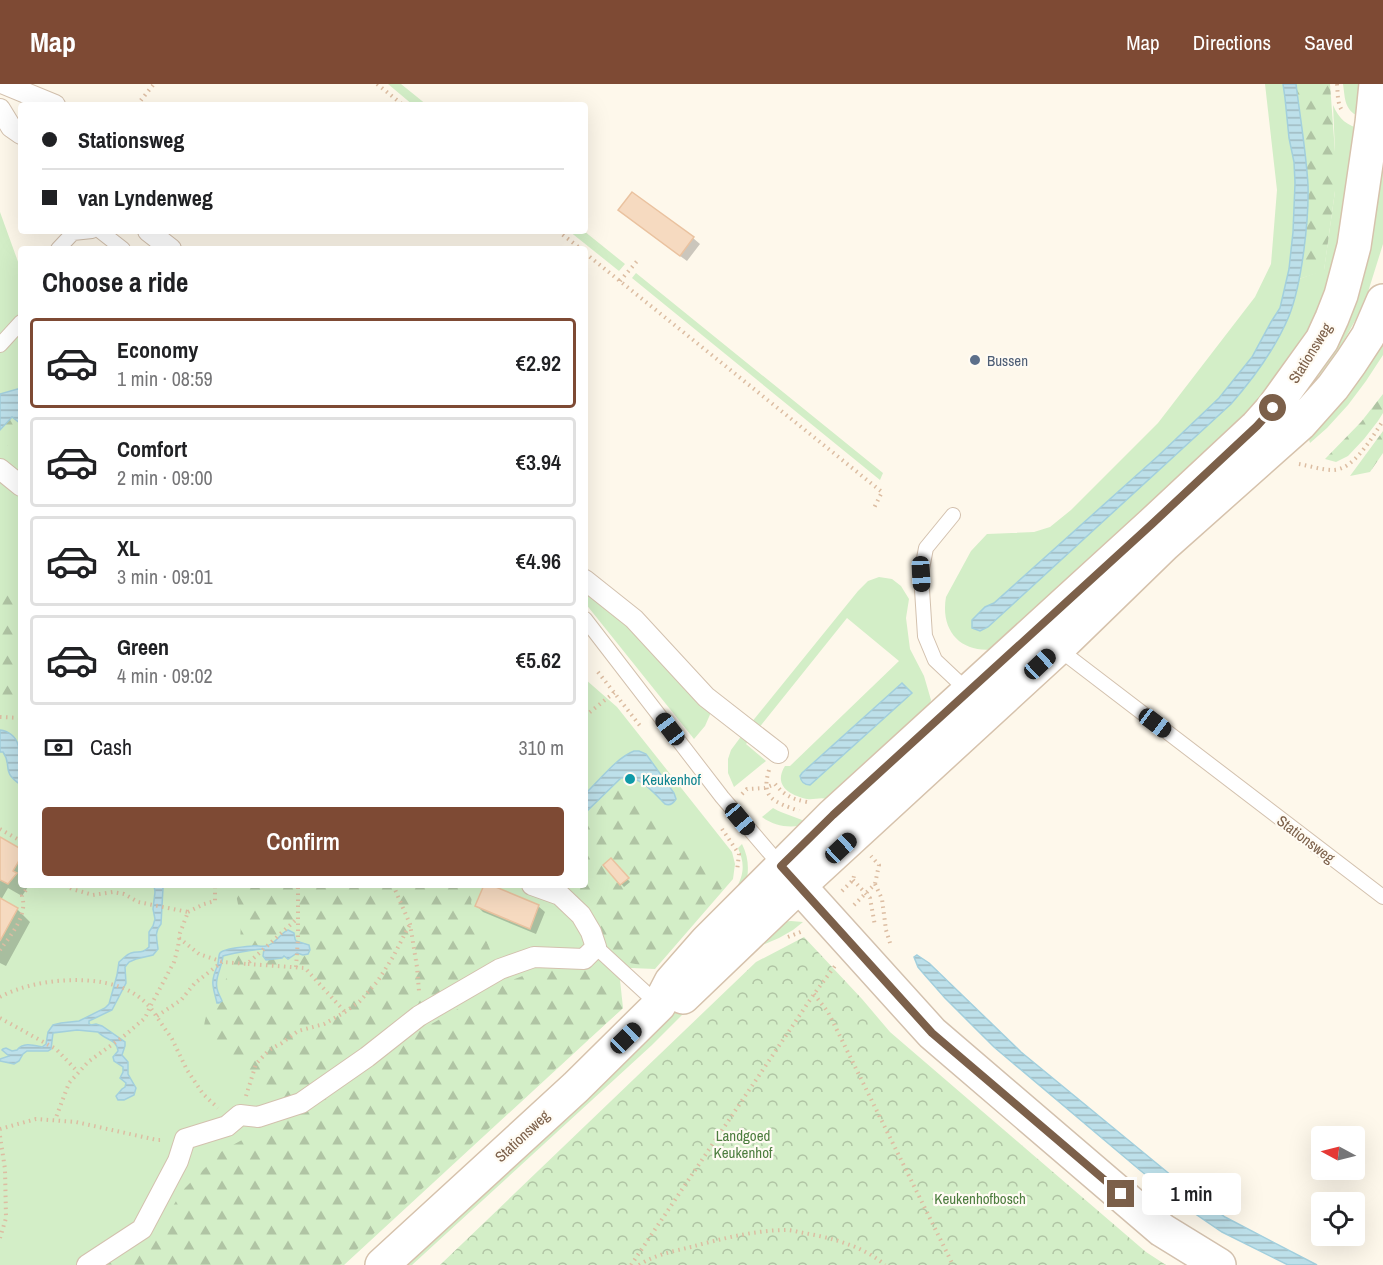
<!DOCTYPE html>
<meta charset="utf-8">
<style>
:root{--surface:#fff;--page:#f6f6f6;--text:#202124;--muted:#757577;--line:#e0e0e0;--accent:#7e4a34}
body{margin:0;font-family:"Archivo Narrow",sans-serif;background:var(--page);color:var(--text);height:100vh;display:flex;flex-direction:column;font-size:22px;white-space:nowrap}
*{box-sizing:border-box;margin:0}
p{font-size:20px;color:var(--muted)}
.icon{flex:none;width:33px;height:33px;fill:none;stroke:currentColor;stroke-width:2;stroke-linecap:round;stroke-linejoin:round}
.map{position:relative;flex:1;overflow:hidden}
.details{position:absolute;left:18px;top:162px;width:570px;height:642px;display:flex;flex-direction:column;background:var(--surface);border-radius:6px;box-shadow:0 6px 24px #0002}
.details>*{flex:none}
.top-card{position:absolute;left:18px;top:18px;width:570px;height:132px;border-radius:6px;box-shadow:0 6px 24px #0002;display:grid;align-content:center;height:132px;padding:0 24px;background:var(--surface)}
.needle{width:39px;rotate:277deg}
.fabs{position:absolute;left:1311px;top:1042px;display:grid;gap:12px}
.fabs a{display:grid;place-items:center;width:54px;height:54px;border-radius:6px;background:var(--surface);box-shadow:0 6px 24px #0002;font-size:30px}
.end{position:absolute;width:27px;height:27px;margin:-14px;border:8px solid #7c604a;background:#fff;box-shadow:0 0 0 3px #fff}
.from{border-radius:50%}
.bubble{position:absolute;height:42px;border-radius:6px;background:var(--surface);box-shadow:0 6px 24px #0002;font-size:20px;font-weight:600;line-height:42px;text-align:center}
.car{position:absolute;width:18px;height:36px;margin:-18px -9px;border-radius:8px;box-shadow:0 0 4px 2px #0007;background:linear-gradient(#222 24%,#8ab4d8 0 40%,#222 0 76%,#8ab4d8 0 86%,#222 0)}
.top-card b{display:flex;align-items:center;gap:21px;height:57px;font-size:22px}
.top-card b+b{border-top:2px solid var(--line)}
.top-card i{width:15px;height:15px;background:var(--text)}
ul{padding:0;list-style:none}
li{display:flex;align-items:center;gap:18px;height:90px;margin:0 12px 9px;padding:0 12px;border:3px solid var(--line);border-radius:6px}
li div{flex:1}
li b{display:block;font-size:22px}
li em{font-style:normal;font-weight:600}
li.active{border-color:var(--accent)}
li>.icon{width:54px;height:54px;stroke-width:1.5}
h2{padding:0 24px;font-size:27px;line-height:72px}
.pay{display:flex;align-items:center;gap:15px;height:66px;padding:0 24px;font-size:22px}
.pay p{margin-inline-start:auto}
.cta{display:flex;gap:12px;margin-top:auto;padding:12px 24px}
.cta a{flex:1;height:69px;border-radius:6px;background:var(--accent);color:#fff;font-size:24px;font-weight:600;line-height:69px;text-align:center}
header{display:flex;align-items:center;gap:36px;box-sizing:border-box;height:84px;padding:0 30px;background:var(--accent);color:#fff}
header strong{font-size:28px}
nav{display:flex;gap:33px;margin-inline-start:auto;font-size:21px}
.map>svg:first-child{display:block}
.green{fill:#d3eec7;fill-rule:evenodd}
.forest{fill:url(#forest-firs)}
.park{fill:url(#park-crowns)}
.water{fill:url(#water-rules);stroke:#a2cfdd;stroke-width:1.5}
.shadow{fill:#0003}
.building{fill:#f6dac0;stroke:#eac29f;stroke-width:1.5}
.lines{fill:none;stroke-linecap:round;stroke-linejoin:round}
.service-casing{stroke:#d3c1ae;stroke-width:16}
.pedestrian-casing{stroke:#d3c1ae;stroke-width:22}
.tertiary-casing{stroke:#d3c1ae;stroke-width:36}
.secondary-casing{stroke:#d6c2ac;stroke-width:36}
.path{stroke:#dcbda2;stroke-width:4;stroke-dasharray:1.5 4.5;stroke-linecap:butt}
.service{stroke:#fff;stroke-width:14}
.pedestrian{stroke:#fff;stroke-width:20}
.tertiary{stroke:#fff;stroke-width:33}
.secondary{stroke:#fff;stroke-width:33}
.route{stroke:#7c604a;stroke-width:8}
.service-dot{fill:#5c6f8a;stroke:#fffbf3;stroke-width:2}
.culture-dot{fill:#0f9aa8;stroke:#fffbf3;stroke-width:2}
.labels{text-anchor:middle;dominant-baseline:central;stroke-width:4.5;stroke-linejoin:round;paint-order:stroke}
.street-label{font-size:15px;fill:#7c604a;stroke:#fffbf3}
.service-label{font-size:15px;fill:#4e5e75;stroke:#fffbf3;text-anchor:start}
.culture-label{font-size:15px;fill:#0d838f;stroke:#fffbf3;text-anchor:start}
.park-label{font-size:15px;fill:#4c7d3e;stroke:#fffbf3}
</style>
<header>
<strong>Map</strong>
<nav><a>Map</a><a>Directions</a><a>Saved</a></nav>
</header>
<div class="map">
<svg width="1383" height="1181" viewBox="0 0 1383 1181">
<defs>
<pattern id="forest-firs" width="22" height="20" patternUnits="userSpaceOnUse" patternTransform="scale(1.5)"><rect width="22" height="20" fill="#d3eec7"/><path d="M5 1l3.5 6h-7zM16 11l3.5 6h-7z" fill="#b0c4a4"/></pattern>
<pattern id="park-crowns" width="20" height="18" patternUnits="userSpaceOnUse" patternTransform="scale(1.5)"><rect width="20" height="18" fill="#d3eec7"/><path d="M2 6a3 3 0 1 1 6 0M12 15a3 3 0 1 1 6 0" fill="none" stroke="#b0c4a4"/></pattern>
<pattern id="water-rules" width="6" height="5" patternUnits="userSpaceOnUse" patternTransform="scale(1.5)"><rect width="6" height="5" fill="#bde0ea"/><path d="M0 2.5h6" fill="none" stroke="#9fb9c0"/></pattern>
</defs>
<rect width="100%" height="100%" fill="#fef8eb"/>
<!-- green -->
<path class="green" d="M 388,0 L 401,0 L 427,21 L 413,21 Z
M 1265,0 L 1283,0 L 1285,14 L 1289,54 L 1294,78 L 1295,99 L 1293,148 L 1289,185 L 1280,224 L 1271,238 L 1252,273 L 1219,314 L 1158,372 L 994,520 L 985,523 L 980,547 L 988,543 L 1231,320 C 1253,296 1277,262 1289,232 C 1294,221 1296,207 1299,195 L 1324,186 L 1335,107 L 1335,68 L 1333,21 C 1339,35 1347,42 1362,45 L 1336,198 L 1282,302 L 996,565 C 961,570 940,547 946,513 L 971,467 L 987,450 L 1034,448 L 1050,443 L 1071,426 L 1158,339 L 1255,213 L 1271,180 L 1277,106 Z
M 1343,0 L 1365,0 L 1356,31 C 1344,24 1345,13 1343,0 Z
M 1375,79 L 1383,80 L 1383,160 L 1368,208 L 1356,235 L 1337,269 L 1291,327 Z
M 0,128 L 21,186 L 21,258 L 18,260 L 21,263 L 21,801 L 585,801 L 585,595 L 617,623 L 732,768 L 735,780 L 733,795 L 655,885 L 631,884 L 620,896 L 623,924 L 344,1181 L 0,1181 Z
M 569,147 L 584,147 L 625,180 L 619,187 Z
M 636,189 L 883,389 L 880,396 L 632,194 Z
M 1383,252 L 1383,271 L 1366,297 L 1348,321 L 1327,344 L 1310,359 L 1307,349 Z
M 879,493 L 892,495 L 901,502 L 909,515 L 906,534 L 910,565 L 924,592 L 931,616 L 926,631 L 827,715 C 820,713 814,716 807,715 C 789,711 773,701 785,682 L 790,682 L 899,577 L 847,534 L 746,660 L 766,677 L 734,703 L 728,689 L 728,675 L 731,666 L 751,639 L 858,507 L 868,497 ZM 902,599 L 912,609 L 810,701 L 802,689 Z
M 585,508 L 617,533 L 712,626 L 705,642 L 694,655 L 585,519 Z
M 773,724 C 785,731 798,733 810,740 C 792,744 777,744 762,733 Z
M 742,760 C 749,774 749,786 746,801 L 736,805 C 744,790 745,780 738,764 Z
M 791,837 L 803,838 L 793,846 L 779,854 L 760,862 L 703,910 L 652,961 L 412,1181 L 399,1181 L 646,955 L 763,845 L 780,838 Z"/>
<!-- forest -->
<path class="forest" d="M 1296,0 L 1330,0 L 1335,68 L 1335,107 L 1324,187 L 1299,195 L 1306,151 L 1308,100 Z
M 1383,310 L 1383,329 L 1378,337 L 1364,355 L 1348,372 L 1336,378 L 1325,375 L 1361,338 Z
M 12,333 L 21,340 L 21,363 L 9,361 L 0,365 L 0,346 Z
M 1383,347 L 1383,369 L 1370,388 L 1350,392 Z
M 21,498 L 21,627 L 6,625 L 0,626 L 0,505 Z
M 613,702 L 643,722 L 672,744 L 728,798 L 651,883 L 625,878 L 602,861 L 557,801 L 585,801 L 585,729 Z
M 233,801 L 474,801 L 471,819 L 493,873 L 463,899 L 407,929 L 336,982 L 289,1015 L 284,1017 L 268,1014 L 203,957 C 203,948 204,938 207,929 C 216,909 231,892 237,870 C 244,847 240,823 233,801 Z
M 589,881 L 608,894 L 623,924 L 439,1089 L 340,1181 L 102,1181 L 160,1144 L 182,1107 L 222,1067 L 313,1017 L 405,955 L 500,901 L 530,889 Z"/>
<!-- park -->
<path class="park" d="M 804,853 L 862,915 L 890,948 L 1146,1168 L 1166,1181 L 440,1181 L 756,878 Z"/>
<!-- water -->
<path class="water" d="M 1283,0 L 1296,0 C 1300,33 1306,67 1308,101 C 1309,136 1302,199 1289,232 C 1276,263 1253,295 1231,320 L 988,543 L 980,547 L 972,544 L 972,536 L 985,523 L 994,519 L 1158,372 L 1219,314 L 1252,273 L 1271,238 L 1280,224 L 1289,185 L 1293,148 L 1295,99 L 1294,78 L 1289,54 L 1285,14 Z
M 21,304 L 21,340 L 12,333 L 0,346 L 0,310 Z
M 902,599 L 912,609 L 810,701 C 804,701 801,698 800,692 L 802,689 Z
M 0,646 C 8,647 16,652 18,661 C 19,663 18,669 19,671 C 21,681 21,691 21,701 C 0,687 13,682 3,668 L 0,668 Z
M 634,667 L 639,667 L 646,670 L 674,709 L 676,715 C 673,720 670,722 665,720 C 654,709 639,690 621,694 L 585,729 L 585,710 C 599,697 616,674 634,667 Z
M 154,801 L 165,801 L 163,804 L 161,840 C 154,848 157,855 158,865 L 153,871 L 136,875 L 129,878 L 125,883 L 126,899 L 112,926 L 89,937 L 89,940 L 91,941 L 96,940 L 102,942 L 125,958 L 125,962 L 122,971 L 128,978 L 128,990 L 136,1004 L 134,1011 L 124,1016 L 118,1016 L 116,1012 L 122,1005 L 125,1003 L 126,999 L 120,994 L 123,988 L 123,983 L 114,977 L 113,973 L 118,967 C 117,955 105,956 98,948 L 77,946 L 53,949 L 51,965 L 48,967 L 27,967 L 23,970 L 19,977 L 14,980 L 0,977 L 0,975 L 9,972 L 2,966 L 3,965 L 6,964 L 12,967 L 17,966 C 23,958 33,961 42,963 L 46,960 L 48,948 L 53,941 L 61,939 L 79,937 L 105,924 L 109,920 L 117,891 L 119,878 C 123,875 127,870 131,869 C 139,867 142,870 149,863 L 149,848 L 153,842 L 155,835 L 153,825 L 155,808 Z
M 288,846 L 294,849 L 295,855 L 296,857 L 309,861 L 310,866 L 308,870 L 303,871 L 297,869 L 288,875 L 284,872 L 282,874 L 266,876 L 263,872 L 264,865 C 257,865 228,870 223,872 C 222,884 213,896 218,908 C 219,911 221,914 222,917 L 219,919 L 217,919 C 213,902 210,899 217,883 C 219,879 218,872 220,869 C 225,864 245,863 252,862 C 256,861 261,863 266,862 C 276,860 279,850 288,846 Z
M 917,871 L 929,879 L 1021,968 L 1189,1106 L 1225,1133 L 1317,1181 L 1288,1181 L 1222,1148 L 1191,1127 L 1141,1087 L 994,963 L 945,914 L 923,889 L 918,883 L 914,873 Z"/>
<!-- shadow -->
<path class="shadow" d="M 633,110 L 693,154 L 700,160 L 687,177 L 626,132 L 620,126 Z
M 0,755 L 21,767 L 21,801 L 26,801 L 28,803 L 22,812 L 8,804 L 1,816 L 17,825 L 30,838 L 6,882 L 0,879 Z
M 611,776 L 630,798 L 624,803 L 605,782 Z
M 485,801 L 538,822 L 545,828 L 536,850 L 483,828 L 477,822 Z"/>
<!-- building -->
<path class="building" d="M 632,108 L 694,153 L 680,172 L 618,126 Z
M 0,753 L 21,765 L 21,773 L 13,787 L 17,789 L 8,800 L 0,796 Z
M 611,774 L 629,794 L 620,801 L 603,781 Z
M 484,801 L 491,801 L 539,821 L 530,845 L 475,822 Z
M 0,814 L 18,824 L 0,857 Z"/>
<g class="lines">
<defs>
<path id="service" d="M 100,147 L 123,165
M 58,165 L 73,149 L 92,147
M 0,261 L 21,238
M 953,431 L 926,464 L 921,490 L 925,552 L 935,576 L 970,609
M 585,535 L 722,713 L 781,782
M 1056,563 L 1383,813
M 596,863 L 659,921"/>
<path id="pedestrian" d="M 4,0 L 55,21
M 0,25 L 11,43 L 21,50
M 148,147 L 171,165
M 0,385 L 21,402
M 585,496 L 634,535 L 706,613 L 778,669
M 87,1181 L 142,1145 L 178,1077 L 185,1055 L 227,1042 L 240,1031 L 258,1033 L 301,1019 L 367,973 L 419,932 L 500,885 L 534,873 L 584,875 L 596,863 L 591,848 L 581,831 L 560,811 L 532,801"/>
<path id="tertiary" d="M 781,782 L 932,949 L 1162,1146 L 1219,1181"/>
<path id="secondary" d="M 683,913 L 799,802 L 1058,564 L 1164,461 L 1300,340 L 1333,303 L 1351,278 L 1368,252 L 1383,217
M 382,1181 L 576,1003 L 659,921 L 671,898 L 707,857 L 833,731 L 1152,440 L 1257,342 L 1273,324 L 1322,256 L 1332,234 L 1341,211 L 1354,162 L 1372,39 L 1376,0"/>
</defs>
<!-- service casing -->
<use href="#service" class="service-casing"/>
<!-- pedestrian casing -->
<use href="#pedestrian" class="pedestrian-casing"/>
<!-- tertiary casing -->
<use href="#tertiary" class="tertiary-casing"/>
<!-- secondary casing -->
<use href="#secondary" class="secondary-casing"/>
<!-- path -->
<path class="path" d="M 377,0 L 403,21
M 1337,0 C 1338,10 1337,20 1343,28
M 137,21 L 154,0
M 558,147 L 581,165
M 585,169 L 882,408 L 874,424
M 620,197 L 638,176
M 1299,380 C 1310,382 1322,386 1333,386 C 1354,386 1372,353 1383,337
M 598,588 L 641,643
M 585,632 L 615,608
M 0,633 L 21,634
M 769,686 C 760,716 776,718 799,727
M 742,710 L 747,705 L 765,704 L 775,700 C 785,712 792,715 807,718
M 0,745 L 21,757
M 722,745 L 739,770 L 737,787
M 853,796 L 870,814 L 875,842
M 875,800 L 882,815 L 886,846 L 890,859
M 65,801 L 72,805 L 93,811 L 113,808 L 124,810 L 138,818 L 188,828 L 180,849 L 178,863 L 174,878 L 150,923 L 172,955 L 187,986 L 203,1010 L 218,1024
M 393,801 L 410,840 L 417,883 L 419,907
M 842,807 L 853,796 L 854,792
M 854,821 L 875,800 L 879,781 L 871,772
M 188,828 L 204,820 L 215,817 L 215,801
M 788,853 L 803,847
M 179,854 L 199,870 L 223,878 L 247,880 L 298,834
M 0,866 C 11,851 28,831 22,812 L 29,801
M 248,880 L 305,884 L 345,928
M 296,883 L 298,855 L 298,801
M 814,910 L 828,928 L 953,1181
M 0,913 C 34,894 103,888 136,911 C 141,914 146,919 150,923 L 145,934 L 124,952 L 88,978 L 69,999 L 55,1036
M 157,932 L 181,916 L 195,899 L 222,878
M 0,934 L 56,965 L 78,988
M 246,1012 L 256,980 L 269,966 L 282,959 L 298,947 L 324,940 L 345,928 L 360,917 L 377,898 L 393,873 L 410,840
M 0,1045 L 36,1035 L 76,1038 L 157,1056 L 163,1056
M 0,1052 L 5,1085 L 6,1134 L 0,1154
M 631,1181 L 814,910 L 835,882
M 639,1181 C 654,1171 674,1167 691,1163 C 720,1155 756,1146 786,1146 C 792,1146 798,1148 804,1149 C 832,1154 863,1162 885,1181"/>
<!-- service -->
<use href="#service" class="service"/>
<!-- pedestrian -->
<use href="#pedestrian" class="pedestrian"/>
<!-- tertiary -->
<use href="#tertiary" class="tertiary"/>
<!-- secondary -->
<use href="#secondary" class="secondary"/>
</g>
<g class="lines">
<!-- route -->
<path class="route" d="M 1121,1110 L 932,949 L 781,782 L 833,731 L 1152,440 L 1257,342 L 1273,324"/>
</g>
<!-- markers -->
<circle class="service-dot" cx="975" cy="276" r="6"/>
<circle class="culture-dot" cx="630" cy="695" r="6"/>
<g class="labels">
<!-- street labels -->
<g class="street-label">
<text transform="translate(1310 269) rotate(-58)">Stationsweg</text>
<text transform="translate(1306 755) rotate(37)">Stationsweg</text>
<text transform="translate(522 1052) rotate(-43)">Stationsweg</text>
</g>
<!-- service labels -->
<g class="service-label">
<text x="987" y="276">Bussen</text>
</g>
<!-- culture labels -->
<g class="culture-label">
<text x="642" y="695">Keukenhof</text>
</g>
<!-- park labels -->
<g class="park-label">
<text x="743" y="1051">Landgoed<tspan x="743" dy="17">Keukenhof</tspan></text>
<text x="980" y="1114">Keukenhofbosch</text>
</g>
</g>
</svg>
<div class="fabs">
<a><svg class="needle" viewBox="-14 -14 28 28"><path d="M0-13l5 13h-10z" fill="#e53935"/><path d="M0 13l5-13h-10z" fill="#757577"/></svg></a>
<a><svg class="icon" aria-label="locate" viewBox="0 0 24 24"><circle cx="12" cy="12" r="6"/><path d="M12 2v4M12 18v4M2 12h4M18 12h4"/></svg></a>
</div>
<i class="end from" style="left:1273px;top:324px"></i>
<i class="end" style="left:1121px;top:1110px"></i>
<div class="bubble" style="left:1142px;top:1089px;width:99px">1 min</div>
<i class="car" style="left:921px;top:490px;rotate:177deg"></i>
<i class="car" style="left:1040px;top:580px;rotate:47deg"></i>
<i class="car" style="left:1155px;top:639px;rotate:127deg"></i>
<i class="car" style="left:670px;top:645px;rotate:323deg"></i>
<i class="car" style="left:740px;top:735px;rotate:140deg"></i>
<i class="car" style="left:841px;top:764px;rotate:47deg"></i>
<i class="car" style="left:626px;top:954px;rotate:46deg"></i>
<div class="top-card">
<b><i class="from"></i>Stationsweg</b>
<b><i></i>van Lyndenweg</b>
</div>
<section class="details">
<h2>Choose a ride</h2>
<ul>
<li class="active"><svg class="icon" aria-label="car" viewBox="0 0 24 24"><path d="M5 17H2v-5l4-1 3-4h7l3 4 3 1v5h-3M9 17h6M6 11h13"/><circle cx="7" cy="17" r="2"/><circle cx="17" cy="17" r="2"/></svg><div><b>Economy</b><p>1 min · 08:59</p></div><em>€2.92</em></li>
<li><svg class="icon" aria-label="car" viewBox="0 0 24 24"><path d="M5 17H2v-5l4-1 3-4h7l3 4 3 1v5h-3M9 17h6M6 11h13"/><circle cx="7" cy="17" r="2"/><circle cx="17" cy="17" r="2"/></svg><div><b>Comfort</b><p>2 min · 09:00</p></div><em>€3.94</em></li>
<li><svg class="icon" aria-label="car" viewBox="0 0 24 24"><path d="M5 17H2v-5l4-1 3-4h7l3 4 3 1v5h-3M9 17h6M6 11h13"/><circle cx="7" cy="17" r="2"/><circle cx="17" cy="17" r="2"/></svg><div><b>XL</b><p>3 min · 09:01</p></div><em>€4.96</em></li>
<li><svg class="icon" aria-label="car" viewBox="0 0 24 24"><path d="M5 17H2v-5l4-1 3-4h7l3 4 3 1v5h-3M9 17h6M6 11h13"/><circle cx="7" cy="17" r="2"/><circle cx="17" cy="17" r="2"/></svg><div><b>Green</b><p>4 min · 09:02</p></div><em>€5.62</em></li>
</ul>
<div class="pay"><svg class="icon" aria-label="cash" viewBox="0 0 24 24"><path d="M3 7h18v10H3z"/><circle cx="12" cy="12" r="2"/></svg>Cash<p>310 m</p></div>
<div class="cta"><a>Confirm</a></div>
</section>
</div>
